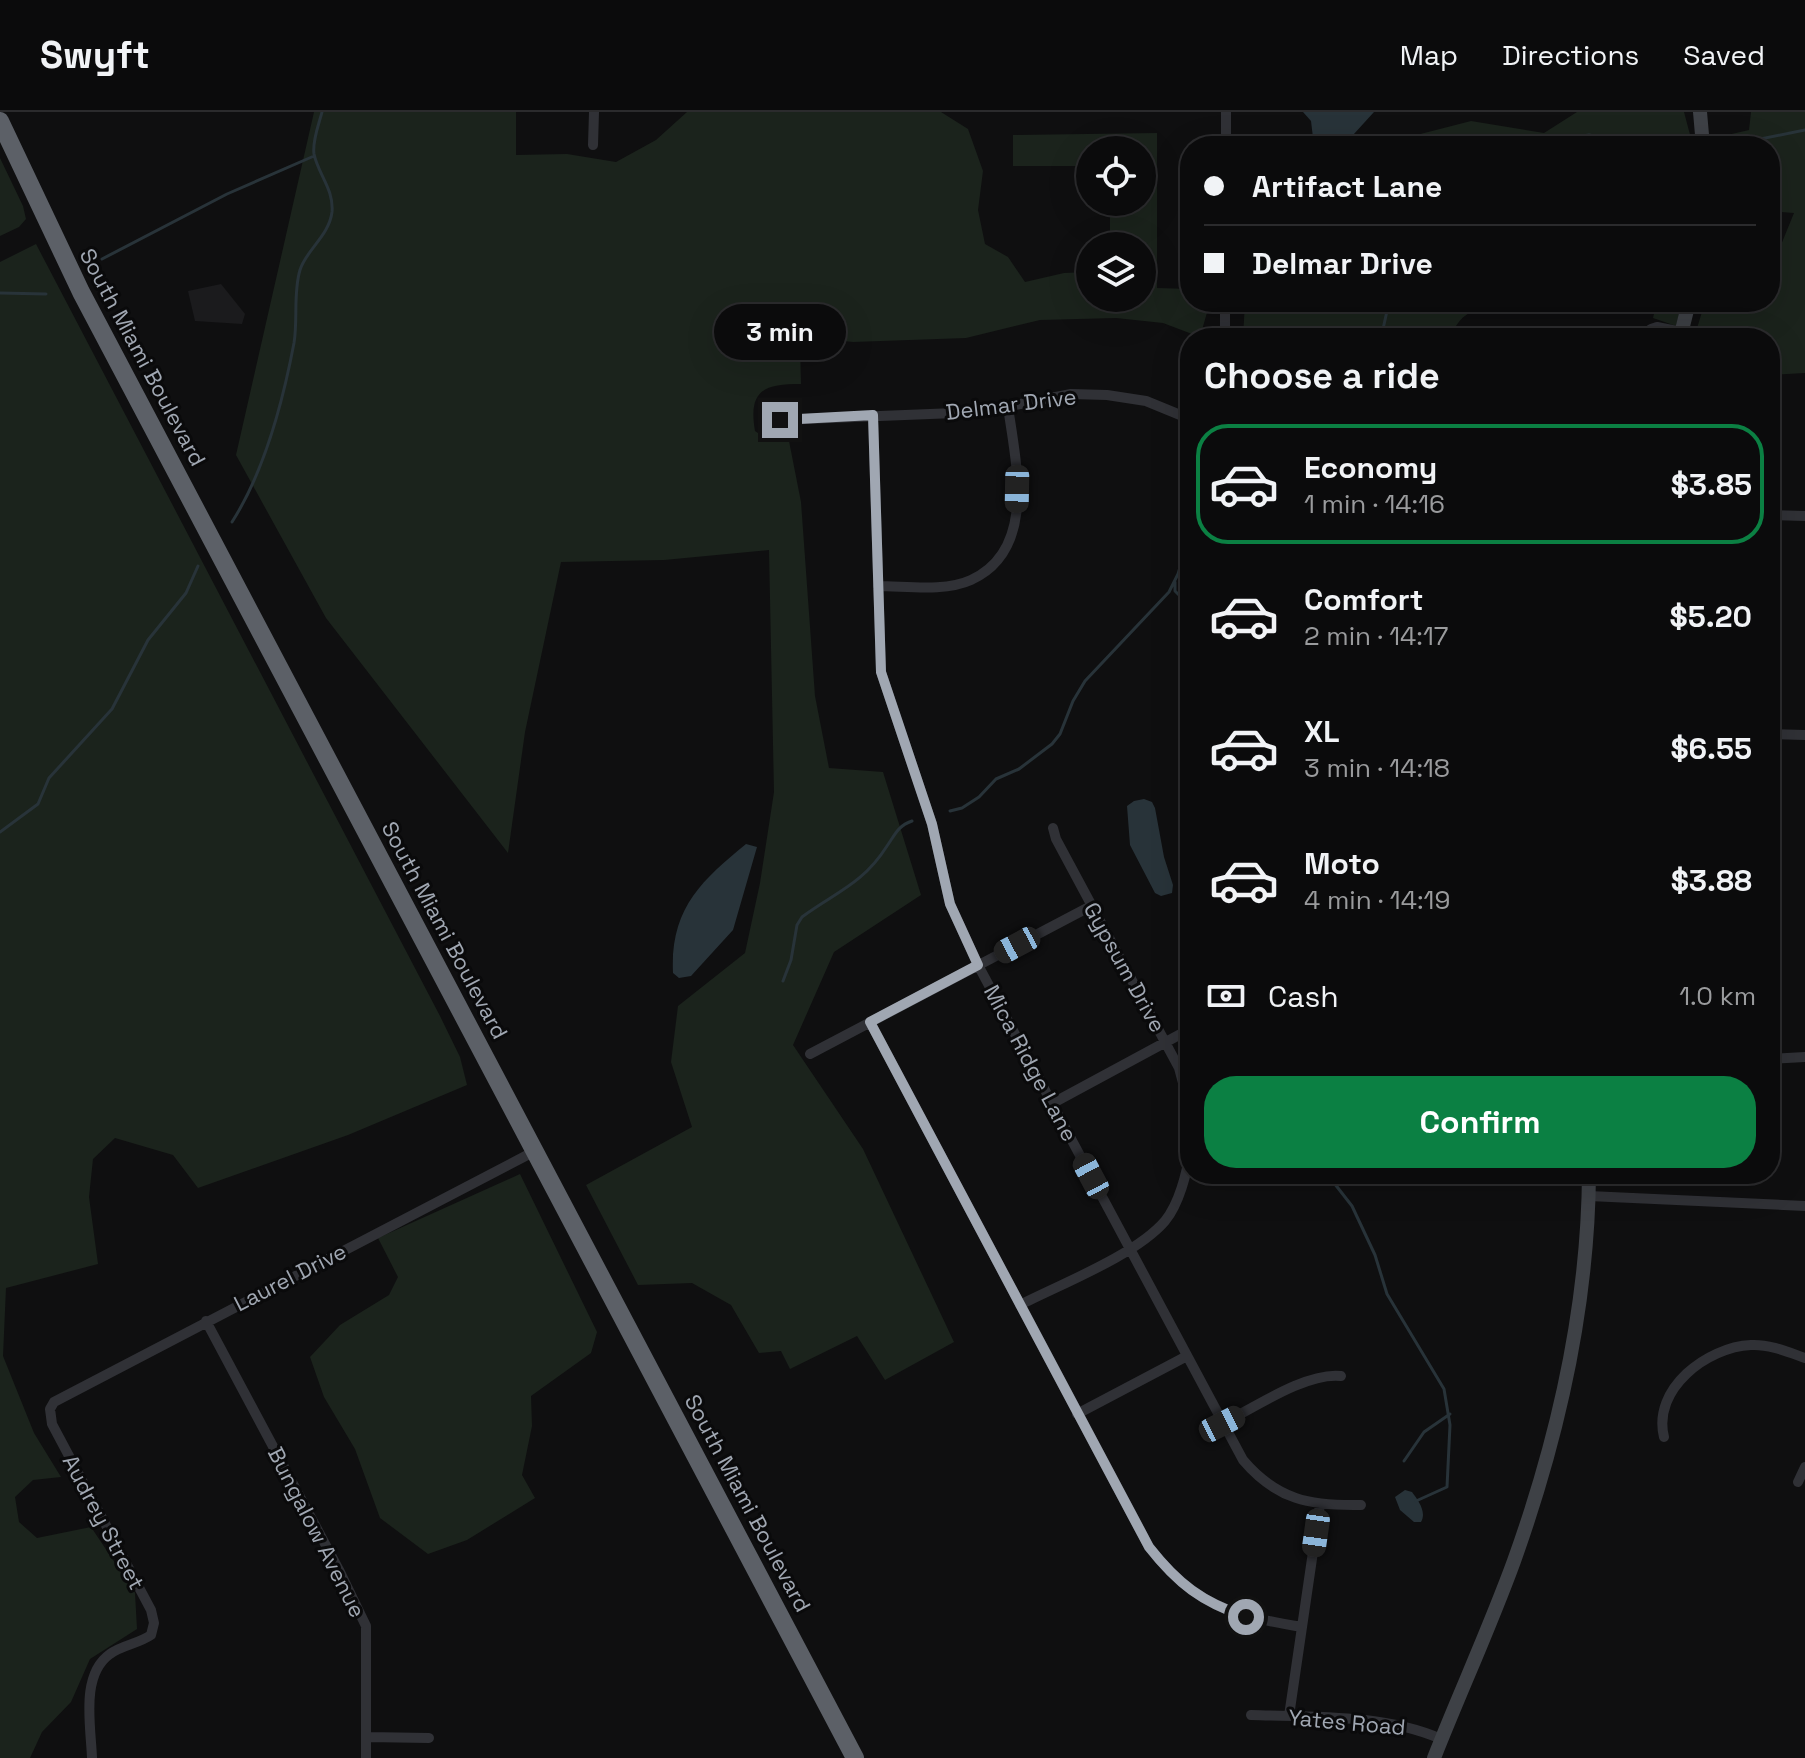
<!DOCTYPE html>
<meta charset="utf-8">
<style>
:root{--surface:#0b0b0c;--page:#141415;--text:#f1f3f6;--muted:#9a9b9d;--line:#2b2b2d;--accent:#0b8043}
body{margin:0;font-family:"Space Grotesk",sans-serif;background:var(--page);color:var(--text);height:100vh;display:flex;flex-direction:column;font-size:30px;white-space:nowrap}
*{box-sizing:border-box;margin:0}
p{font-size:26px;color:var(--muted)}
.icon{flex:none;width:44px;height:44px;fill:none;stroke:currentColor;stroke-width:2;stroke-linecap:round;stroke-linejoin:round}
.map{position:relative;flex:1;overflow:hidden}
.sheet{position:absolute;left:1180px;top:216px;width:600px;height:856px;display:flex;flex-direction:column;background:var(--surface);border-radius:32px;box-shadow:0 8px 32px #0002,0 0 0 2px var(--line)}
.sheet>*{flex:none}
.top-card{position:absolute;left:1180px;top:24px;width:600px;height:176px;border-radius:32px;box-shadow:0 8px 32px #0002,0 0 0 2px var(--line);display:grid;align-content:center;height:176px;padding:0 24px;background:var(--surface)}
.controls{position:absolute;left:1076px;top:24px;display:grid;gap:16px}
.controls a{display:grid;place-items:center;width:80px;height:80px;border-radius:50%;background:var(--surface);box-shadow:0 8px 32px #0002,0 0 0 2px var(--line);font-size:40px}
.end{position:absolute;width:36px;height:36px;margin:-18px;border:10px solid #a0a7b2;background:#111;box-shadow:0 0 0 4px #111}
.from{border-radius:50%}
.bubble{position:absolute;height:56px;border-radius:28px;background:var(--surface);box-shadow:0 8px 32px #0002,0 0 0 2px var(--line);font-size:26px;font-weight:800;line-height:56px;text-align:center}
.car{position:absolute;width:24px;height:48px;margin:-24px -12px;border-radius:10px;box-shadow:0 0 6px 2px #0007;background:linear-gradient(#222 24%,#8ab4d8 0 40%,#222 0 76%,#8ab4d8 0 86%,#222 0)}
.top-card b{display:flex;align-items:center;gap:28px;height:76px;font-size:30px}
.top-card b+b{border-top:2px solid var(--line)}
.top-card i{width:20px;height:20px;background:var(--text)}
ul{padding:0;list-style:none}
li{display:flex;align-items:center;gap:24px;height:120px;margin:0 16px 12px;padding:0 8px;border:4px solid transparent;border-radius:32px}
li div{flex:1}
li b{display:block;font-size:30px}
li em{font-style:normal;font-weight:800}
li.selected{border-color:var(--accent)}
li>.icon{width:72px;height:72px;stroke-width:1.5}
h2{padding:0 24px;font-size:36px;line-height:96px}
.pay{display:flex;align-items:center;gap:20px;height:88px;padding:0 24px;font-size:30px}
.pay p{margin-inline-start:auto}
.cta{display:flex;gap:16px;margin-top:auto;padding:16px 24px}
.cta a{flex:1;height:92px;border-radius:32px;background:var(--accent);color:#fff;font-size:32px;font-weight:800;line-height:92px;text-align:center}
header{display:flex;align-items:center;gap:48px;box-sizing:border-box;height:112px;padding:0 40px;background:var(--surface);border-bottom:2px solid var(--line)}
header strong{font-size:38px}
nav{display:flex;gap:44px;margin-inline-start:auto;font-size:28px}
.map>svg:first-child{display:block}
.built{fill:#1b1b1d}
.green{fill:#1b231c}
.water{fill:#283339}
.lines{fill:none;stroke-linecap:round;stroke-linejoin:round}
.stream{stroke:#283339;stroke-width:3}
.street{stroke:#303136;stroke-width:10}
.secondary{stroke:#3e4146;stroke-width:14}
.highway{stroke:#5c6067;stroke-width:18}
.route{stroke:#a0a7b2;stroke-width:10}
.labels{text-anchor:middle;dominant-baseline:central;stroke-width:6;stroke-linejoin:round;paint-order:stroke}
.street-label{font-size:22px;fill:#a0a7b2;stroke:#0a0a0b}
</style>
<header>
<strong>Swyft</strong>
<nav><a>Map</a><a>Directions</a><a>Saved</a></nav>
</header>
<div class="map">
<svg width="1805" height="1646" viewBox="0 0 1805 1646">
<rect width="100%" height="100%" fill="#0f0f10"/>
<!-- built -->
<path class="built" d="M 221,172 L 245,202 L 242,212 L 195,209 L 188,179 Z"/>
<!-- green -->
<path class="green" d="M 314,0 L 516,0 L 516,43 L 567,42 L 616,50 L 656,28 L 687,0 L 941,0 L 968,17 L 983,59 L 978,98 L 985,132 L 1008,145 L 1025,170 L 1064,161 L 1090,160 L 1090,186 L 1142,186 L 1142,134 L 1110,134 L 1110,90 L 1142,90 L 1142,38 L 1090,38 L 1090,54 L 1013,54 L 1013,23 L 1157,21 L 1157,176 L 1190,177 L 1190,190 L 1210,190 L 1200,225 L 1163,211 L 1116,206 L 1040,208 L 966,226 L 853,230 L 825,227 L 800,233 L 801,272 C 764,272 748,278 755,319 L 770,329 L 789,329 L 801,390 L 815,584 L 829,656 L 883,660 L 921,783 L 834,840 L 793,933 L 863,1037 L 954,1230 L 885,1268 L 857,1224 L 790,1257 L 781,1239 L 759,1241 L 731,1193 L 692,1171 L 638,1173 L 586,1073 L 692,1015 L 671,950 L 678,894 L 745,841 L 760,771 L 774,680 L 769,438 L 664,448 L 561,450 L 525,620 L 508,741 L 326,506 L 236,343 Z
M 1577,0 L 1684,0 L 1693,34 L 1388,34 L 1401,27 L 1471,9 L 1544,21 Z
M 1751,0 L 1805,0 L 1805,261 L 1770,263 L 1770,226 L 1694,226 L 1705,190 L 1770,190 L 1770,183 L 1775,183 L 1774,150 L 1794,101 L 1770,99 L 1770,34 L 1720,34 L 1723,24 L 1749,18 Z
M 0,46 L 23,94 L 26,107 L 19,115 L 0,124 Z
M 36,132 L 440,904 L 460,945 L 467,973 L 348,1023 L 198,1076 L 173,1043 L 115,1026 L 93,1047 L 89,1085 L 98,1152 L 6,1176 L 3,1244 L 34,1321 L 61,1365 L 33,1368 L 15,1385 L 19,1410 L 37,1426 L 91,1415 L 135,1481 L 137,1517 L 90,1547 L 71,1590 L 42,1620 L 30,1646 L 0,1646 L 0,150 Z
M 1245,190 L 1529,190 C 1498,196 1462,188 1451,226 L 1243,226 Z
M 1657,190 L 1682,190 L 1676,214 L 1653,206 Z
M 520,1062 L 597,1220 L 591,1241 L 531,1284 L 532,1314 L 522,1363 L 535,1386 L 467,1428 L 428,1442 L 380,1406 L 355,1337 L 324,1285 L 310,1245 L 340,1213 L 389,1183 L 398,1165 L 378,1126 Z"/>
<!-- water -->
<path class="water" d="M 1303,0 L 1374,0 L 1343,34 L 1314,34 L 1311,9 Z
M 1144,687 L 1152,690 L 1155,696 L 1164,745 L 1173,773 L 1172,781 L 1161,784 L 1155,781 L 1130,733 L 1127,694 L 1134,689 Z
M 746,732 L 757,735 L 733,818 L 691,864 L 679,866 L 673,861 C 670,797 701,769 746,732 Z
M 1405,1378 L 1412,1380 C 1418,1388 1427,1400 1421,1410 L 1414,1410 L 1400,1398 L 1395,1385 Z"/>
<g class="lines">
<!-- stream -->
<path class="stream" d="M 1350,26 L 1372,34
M 1515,34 L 1589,23 L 1648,34
M 1726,34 L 1805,18
M 102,147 L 227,82 L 314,44
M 0,181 L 46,182
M 1381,226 L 1389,190
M 232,410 C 264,360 283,289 294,231 C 298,207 293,181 300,158 C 306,138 329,124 332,100 C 334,77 318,62 314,42 C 312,29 319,12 322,0
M 1175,470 L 1175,479 L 1190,494
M 950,699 L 962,696 L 979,685 L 996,667 L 1019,657 L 1052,632 L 1060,622 L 1073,589 L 1085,569 L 1169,480 L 1178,462 L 1190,422
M 0,720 L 38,692 L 49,666 L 112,597 L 148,528 L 186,481 L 198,454
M 783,869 L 791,848 L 797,813 L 802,805 C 836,780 863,772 887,734 C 896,721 898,714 912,709
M 1327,1062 L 1352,1094 L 1375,1143 L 1387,1182 L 1444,1277 L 1450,1313 L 1447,1375 L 1416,1389
M 1404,1349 L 1424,1320 L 1450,1302"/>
<!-- street -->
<path class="street" d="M 593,33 L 594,0
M 1226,34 L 1226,0
M 1225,226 L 1225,190
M 1649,226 L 1651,217 L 1657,215 L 1682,220
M 873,303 L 881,560 L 932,712 L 950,792 L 978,853 L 1243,1348 C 1277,1388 1310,1394 1361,1393
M 780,308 L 980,300 L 1071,282 L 1107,283 L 1146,289 L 1190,307
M 1770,403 L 1805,404
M 878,474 C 906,474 945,480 971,468 C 1037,438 1016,351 1008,295
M 1770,622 L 1805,623
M 1053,716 L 1056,727 L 1179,956 L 1190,997
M 870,910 L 1149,1435 C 1195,1494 1231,1503 1302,1515
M 810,942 L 1091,794
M 1770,947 L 1805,945
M 1053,991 L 1190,917
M 1589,1084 L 1805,1094
M 1020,1193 C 1061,1172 1136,1143 1165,1109 C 1179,1092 1187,1061 1190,1039
M 206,1209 L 339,1458 L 366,1514 L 366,1646
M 1077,1302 L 1187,1244
M 1222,1312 C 1254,1296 1306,1260 1341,1264
M 1664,1325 C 1652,1277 1707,1235 1751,1233 C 1769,1232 1788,1240 1805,1246
M 1798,1370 L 1805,1355
M 1251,1603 C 1313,1605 1384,1602 1441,1627
M 1289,1604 L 1320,1392
M 367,1625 L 429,1626
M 92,1646 C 91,1615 80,1563 110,1542 C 122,1533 138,1532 151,1523 L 154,1511 L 151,1498 L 52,1312 L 50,1297 L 54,1290 L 535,1039"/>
<!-- secondary -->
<path class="secondary" d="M 1700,0 L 1703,34
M 1680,226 L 1689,190
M 1434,1646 C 1460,1580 1490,1515 1514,1449 C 1558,1326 1588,1193 1589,1062"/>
<!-- highway -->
<path class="highway" d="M 0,9 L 81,180 L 855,1646"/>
</g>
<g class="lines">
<!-- route -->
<path class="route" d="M 780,308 L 873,303 L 881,560 L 932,712 L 950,792 L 978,853 L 870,910 L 1149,1435 C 1178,1472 1202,1490 1246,1505"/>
</g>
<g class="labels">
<!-- street labels -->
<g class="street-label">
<text transform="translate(143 245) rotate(62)">South Miami Boulevard</text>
<text transform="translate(1011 292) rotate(-7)">Delmar Drive</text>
<text transform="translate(445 818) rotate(62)">South Miami Boulevard</text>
<text transform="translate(1125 855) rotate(61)">Gypsum Drive</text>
<text transform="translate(1031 951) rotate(62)">Mica Ridge Lane</text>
<text transform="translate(290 1165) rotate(-27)">Laurel Drive</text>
<text transform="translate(748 1391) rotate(62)">South Miami Boulevard</text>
<text transform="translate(104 1410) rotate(62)">Audrey Street</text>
<text transform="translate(317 1420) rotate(63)">Bungalow Avenue</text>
<text transform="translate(1347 1610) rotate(5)">Yates Road</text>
</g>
</g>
</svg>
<div class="controls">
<a><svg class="icon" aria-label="locate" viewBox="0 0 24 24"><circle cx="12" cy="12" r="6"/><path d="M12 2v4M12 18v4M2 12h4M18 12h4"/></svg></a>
<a><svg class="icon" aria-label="layers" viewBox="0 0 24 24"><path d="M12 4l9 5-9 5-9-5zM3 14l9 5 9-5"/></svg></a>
</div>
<i class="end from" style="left:1246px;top:1505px"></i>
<i class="end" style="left:780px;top:308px"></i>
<div class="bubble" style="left:714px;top:192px;width:132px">3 min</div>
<i class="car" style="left:1017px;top:377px;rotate:181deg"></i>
<i class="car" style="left:1017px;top:833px;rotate:242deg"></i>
<i class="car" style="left:1091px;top:1064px;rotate:332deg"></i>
<i class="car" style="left:1222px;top:1312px;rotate:63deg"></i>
<i class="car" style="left:1316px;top:1421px;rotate:188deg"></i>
<div class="top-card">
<b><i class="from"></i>Artifact Lane</b>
<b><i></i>Delmar Drive</b>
</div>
<section class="sheet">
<h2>Choose a ride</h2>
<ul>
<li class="selected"><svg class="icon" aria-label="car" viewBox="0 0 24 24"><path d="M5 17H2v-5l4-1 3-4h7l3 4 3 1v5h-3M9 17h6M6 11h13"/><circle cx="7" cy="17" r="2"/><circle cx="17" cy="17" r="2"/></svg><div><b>Economy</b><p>1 min · 14:16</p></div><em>$3.85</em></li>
<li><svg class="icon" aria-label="car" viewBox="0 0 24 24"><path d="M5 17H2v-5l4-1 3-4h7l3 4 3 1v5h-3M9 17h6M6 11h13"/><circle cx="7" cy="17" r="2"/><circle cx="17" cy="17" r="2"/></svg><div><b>Comfort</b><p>2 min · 14:17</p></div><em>$5.20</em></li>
<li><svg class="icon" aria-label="car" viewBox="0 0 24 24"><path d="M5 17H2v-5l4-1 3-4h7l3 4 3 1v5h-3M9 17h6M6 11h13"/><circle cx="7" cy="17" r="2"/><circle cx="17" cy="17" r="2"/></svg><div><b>XL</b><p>3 min · 14:18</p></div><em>$6.55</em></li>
<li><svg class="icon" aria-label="car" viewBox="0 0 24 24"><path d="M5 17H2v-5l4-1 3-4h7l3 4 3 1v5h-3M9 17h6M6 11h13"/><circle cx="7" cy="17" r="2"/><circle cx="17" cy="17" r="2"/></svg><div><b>Moto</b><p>4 min · 14:19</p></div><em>$3.88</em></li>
</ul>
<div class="pay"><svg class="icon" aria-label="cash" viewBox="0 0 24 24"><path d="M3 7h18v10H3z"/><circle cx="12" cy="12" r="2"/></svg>Cash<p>1.0 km</p></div>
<div class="cta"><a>Confirm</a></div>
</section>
</div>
